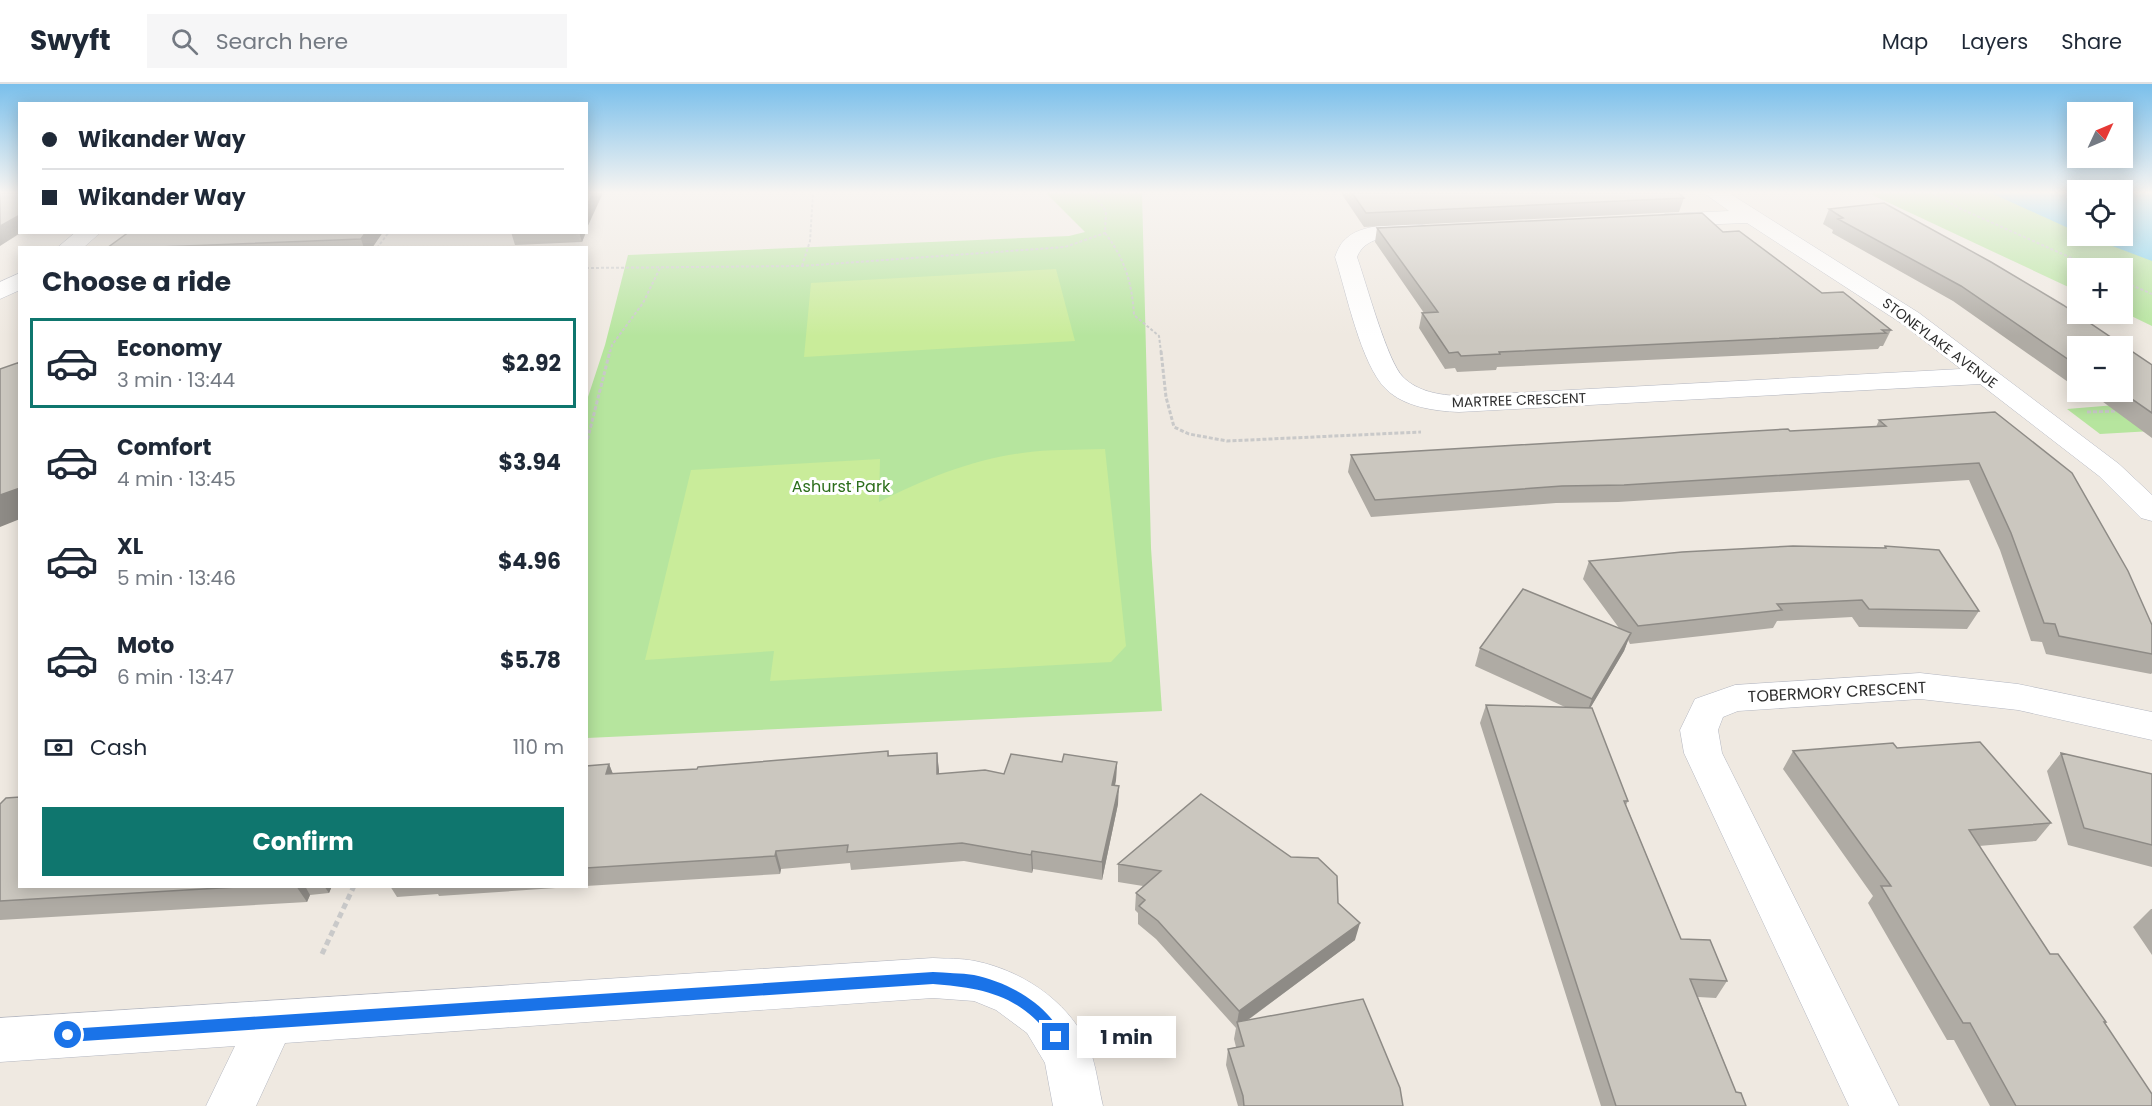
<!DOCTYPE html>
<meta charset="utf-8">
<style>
:root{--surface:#fff;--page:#f6f6f7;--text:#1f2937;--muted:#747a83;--line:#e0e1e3;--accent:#0f766e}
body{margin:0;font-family:Poppins,sans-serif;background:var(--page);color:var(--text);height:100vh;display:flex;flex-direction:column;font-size:22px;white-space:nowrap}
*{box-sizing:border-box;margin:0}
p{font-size:20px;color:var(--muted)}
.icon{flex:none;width:33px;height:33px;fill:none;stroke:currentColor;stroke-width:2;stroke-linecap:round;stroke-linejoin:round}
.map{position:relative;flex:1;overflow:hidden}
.side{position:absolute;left:18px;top:162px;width:570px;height:642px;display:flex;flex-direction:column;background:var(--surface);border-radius:0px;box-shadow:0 3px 15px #0003}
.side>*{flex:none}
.banner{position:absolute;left:18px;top:18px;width:570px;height:132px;border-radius:0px;box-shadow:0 3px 15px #0003;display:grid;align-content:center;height:132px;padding:0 24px;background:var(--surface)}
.needle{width:39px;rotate:46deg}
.fabs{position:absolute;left:2067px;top:18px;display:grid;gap:12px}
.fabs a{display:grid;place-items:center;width:66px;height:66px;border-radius:0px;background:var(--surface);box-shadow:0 3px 15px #0003;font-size:30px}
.end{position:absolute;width:27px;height:27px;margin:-14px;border:8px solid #1a73e8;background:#fff;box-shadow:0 0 0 3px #fff}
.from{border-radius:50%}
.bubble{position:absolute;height:42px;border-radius:0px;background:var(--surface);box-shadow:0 3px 15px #0003;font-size:20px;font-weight:700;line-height:42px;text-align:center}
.banner b{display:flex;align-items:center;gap:21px;height:57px;font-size:22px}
.banner b+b{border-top:2px solid var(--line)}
.banner i{width:15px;height:15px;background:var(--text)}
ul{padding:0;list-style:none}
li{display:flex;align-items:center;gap:18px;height:90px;margin:0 12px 9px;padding:0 12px;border:3px solid transparent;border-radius:0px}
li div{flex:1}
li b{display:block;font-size:22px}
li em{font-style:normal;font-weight:700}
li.active{border-color:var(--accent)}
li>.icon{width:54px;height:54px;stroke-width:1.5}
h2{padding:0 24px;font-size:27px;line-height:72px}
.pay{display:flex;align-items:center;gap:15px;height:66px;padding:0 24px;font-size:22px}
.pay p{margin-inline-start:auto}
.action{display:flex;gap:12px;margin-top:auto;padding:12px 24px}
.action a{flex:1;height:69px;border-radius:0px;background:var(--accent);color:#fff;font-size:24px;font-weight:700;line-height:69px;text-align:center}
header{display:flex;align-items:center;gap:36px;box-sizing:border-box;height:84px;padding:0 30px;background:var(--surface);border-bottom:2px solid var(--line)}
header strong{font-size:28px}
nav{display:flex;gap:33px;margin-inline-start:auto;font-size:21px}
.search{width:420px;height:54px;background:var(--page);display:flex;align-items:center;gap:15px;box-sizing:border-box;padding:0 21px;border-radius:0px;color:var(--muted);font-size:22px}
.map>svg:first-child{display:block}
.green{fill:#b6e59e}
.pitch{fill:#c9ec9a}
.water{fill:#75cff0}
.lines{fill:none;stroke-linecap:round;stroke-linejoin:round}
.street-casing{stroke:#b4b7c1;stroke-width:1}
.secondary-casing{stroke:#b4b7c1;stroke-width:1}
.path-far2{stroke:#c9c9c9;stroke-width:2;stroke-dasharray:3 2;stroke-linecap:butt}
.path-far1{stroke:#c9c9c9;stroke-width:3;stroke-dasharray:4 2;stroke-linecap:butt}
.path{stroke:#c9c9c9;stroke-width:5;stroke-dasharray:6 4;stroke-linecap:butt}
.street{fill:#fff;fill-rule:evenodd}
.secondary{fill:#fff;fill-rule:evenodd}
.wall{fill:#afaba4}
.shaded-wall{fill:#8e8b86}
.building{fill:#cbc7bf;stroke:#8e8b86;stroke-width:1.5}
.route{fill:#1a73e8}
.labels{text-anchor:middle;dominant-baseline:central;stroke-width:6;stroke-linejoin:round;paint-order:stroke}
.far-street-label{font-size:14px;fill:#2e2e2e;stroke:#fff}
.park-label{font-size:16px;fill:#2c6e1b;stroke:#fff}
.street-label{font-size:16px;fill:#2e2e2e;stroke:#fff}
</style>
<header>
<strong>Swyft</strong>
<div class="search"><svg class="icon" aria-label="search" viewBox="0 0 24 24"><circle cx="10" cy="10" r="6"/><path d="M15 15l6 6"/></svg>Search here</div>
<nav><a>Map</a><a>Layers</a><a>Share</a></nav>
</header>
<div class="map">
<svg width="2152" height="1022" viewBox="0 0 2152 1022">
<rect width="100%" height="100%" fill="#efe9e1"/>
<!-- green -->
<path class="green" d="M 1046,109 L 1142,109 L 1151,464 L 1162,627 L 587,654 L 587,316 L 605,261 L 628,171 L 1069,152 L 1085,148 Z
M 1868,109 L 2077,109 L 2078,152 L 2122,152 L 2123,109 L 2152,109 L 2152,242 L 2123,228 L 2122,184 L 2078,184 L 2077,207 Z
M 2152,318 L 2152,347 L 2100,350 L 2067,325 Z"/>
<!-- pitch -->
<path class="pitch" d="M 1056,185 L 1075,257 L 804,273 L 811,199 Z
M 1105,365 L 1126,562 L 1111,578 L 770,597 L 774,567 L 645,576 L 691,386 L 880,375 L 879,418 C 925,395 971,376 1022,369 C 1049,365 1077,366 1105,365 Z"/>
<!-- water -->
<path class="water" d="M 1991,109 L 2077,109 L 2077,148 Z
M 2123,109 L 2152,109 L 2152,177 L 2086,152 L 2122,152 Z"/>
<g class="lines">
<defs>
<path id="street" d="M 1704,109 L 1729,109 L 1919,229 L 2119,380 L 2152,411 L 2152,437 L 2141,434 L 2099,392 L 1980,300 L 1459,328 C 1435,327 1404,323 1386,305 C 1361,281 1346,207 1335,173 C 1338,165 1341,158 1348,153 C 1364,139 1409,138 1429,142 L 1432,147 L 1429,152 L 1421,153 C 1399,154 1367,148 1357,173 C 1366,198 1387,277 1403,293 C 1418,308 1440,311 1459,312 L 1961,285 L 1901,239 L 1747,139 L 1665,142 L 1658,140 L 1654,136 L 1658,132 L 1665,130 L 1729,127 Z
M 1920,589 L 2018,600 L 2152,628 L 2152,656 L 2018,626 L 1920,615 L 1738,627 L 1723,633 L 1718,646 L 1722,669 L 1899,1022 L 1849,1022 L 1684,669 L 1680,646 L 1695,615 L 1735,601 Z
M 933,874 C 946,875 961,874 975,877 C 1025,887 1076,922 1092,972 C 1097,988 1099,1006 1103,1022 L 1053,1022 L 1045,979 L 1027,949 L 996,926 L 974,917 L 933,914 L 285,959 L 256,1022 L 206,1022 L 235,962 L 0,978 L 0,934 Z"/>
<path id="secondary" d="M 76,148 L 101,148 L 83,164 L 57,164 Z
M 20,189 L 20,206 L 0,215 L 0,198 Z"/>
</defs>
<!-- street casing -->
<use href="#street" class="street-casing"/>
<!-- secondary casing -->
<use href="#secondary" class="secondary-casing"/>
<!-- path-far2 -->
<path class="path-far2" d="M 1933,109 L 1959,124 L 2094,184
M 1105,149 C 1125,175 1132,199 1134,231 L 1159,252 L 1161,268
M 377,164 L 389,148
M 802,182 L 810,157 L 813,109
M 586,184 L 802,182 L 1065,163 L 1105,149 L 1106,127 L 1093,109
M 2122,197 L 2152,210
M 610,268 L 612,261 L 643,219 L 660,184"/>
<!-- path-far1 -->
<path class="path-far1" d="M 1161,267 L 1166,313 L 1174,343 L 1189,350 L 1227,357 L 1421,348
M 2087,328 L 2119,327
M 586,361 L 610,267"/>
<!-- path -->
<path class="path" d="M 322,870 L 354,802"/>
<!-- street -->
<use href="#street" class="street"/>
<!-- secondary -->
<use href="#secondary" class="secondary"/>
</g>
<!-- wall -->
<path class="wall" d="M 1341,109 L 1679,109 L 1684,114 L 1679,128 L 1364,143 Z
M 1829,125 L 2152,281 L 2152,354 L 2095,312 L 2087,312 L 2081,308 L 2122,308 L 2078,262 L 2078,305 L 1953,217 L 1832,149 L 1833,146 L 1823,140 Z
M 1377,144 L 1723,148 L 1822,209 L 1891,246 L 1883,262 L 1880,262 L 1878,265 L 1497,283 L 1496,286 L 1457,288 L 1455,284 L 1445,285 L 1419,244 L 1422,229 L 1424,229 L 1375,158 Z
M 383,148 L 372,164 L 107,164 Z
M 511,148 L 586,148 L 582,158 L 515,161 Z
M 1995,328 L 2152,541 L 2152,589 L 2151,590 L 2046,570 L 2042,558 L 2031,557 L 2000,466 L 1969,396 L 1618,418 L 1556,419 L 1371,433 L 1348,388 L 1351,371 L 1876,343 L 1879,336 Z
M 1885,462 L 1979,527 L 1967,545 L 1859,543 L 1852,533 L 1777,537 L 1773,544 L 1630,560 L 1628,556 L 1624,567 L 1590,624 L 1628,717 L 1626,721 L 1681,855 L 1727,897 L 1716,914 L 1698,913 L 1736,1008 L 1746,1022 L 1601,1022 L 1480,639 L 1486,621 L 1565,623 L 1475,582 L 1480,564 L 1619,544 L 1583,495 L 1589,477 L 1884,464 Z
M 1897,664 L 2051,739 L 2036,757 L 1979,762 L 2050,870 L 2106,938 L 2105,940 L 2152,1022 L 1990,1022 L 1954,956 L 1947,956 L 1868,819 L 1873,812 L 1783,685 L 1793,667 Z
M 888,667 L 889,672 L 937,669 L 939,690 L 1004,690 L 1062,678 L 1117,678 L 1116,696 L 1115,701 L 1118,720 L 1102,796 L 1033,785 L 1032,789 L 964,777 L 851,786 L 850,779 L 781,785 L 780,790 L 586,802 L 586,682 L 609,680 L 613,690 L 697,685 Z
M 2061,669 L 2152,690 L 2152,783 L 2068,761 L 2047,687 Z
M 1201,710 L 1338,819 L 1355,856 L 1248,936 L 1403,1022 L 1238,1022 L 1226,981 L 1228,965 L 1236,963 L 1234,955 L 1236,944 L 1156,855 L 1138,840 L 1138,829 L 1135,826 L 1136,809 L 1143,802 L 1118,798 L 1118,780 Z
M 0,720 L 1,720 L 20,802 L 332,802 L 329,809 L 310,811 L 307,818 L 0,836 Z
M 390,802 L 585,802 L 439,812 L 438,810 L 397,813 Z
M 2151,825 L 2152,825 L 2152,871 L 2133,843 Z"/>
<!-- shaded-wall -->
<path class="shaded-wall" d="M 593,109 L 603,109 L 586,146 L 586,123 Z
M 20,131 L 20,148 L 22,148 L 0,162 L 0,142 Z
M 366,148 L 383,148 L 372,164 L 364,164 L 361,155 Z
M 579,148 L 586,148 L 582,158 Z
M 20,404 L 20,435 L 0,443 L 0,411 Z
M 1631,549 L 1624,567 L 1585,633 L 1592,615 Z
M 937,669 L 939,686 L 939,708 L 937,690 Z
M 1117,678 L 1116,696 L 1111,719 L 1112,701 Z
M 609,680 L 616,698 L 606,690 Z
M 1119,702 L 1118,720 L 1102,796 L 1102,778 Z
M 776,767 L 781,785 L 780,790 L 775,772 Z
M 1032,767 L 1033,785 L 1032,789 L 1031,771 Z
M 296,802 L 305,802 L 310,811 L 307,818 Z
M 324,802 L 332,802 L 329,809 Z
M 1360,839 L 1355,856 L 1238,943 L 1237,939 L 1239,927 Z"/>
<!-- building -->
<path class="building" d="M 0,109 L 20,109 L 20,131 L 0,142 Z
M 586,109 L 593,109 L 586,123 Z
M 1352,109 L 1679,109 L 1684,114 L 1366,129 Z
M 1884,119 L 1991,178 L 2063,221 L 2152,281 L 2152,329 L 2122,308 L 2122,262 L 2078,262 L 2078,282 L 1961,202 L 1838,135 L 1843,134 L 1829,125 Z
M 1702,129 L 1723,148 L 1739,147 L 1822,209 L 1843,208 L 1891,246 L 1882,246 L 1886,249 L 1499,268 L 1500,270 L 1461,272 L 1458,268 L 1449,269 L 1422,229 L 1438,228 L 1377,144 Z
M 129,148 L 366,148 L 361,155 L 132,164 L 107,164 Z
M 20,278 L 20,404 L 0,411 L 0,285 Z
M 1995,328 L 2072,389 L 2128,487 L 2152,541 L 2152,570 L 2059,552 L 2055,540 L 2044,539 L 2011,449 L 1979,379 L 1624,401 L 1562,402 L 1375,416 L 1351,371 L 1788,345 L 1790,347 L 1886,342 L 1879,336 Z
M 1793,462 L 1886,464 L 1885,462 L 1939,466 L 1979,527 L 1869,525 L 1862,516 L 1777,520 L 1782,526 L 1638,542 L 1589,477 L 1682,468 Z
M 1523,505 L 1631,549 L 1592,615 L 1480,564 Z
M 1486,621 L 1592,624 L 1628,717 L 1624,717 L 1681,855 L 1710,856 L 1727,897 L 1690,895 L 1736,1008 L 1741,1009 L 1746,1022 L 1616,1022 Z
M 1980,658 L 2051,739 L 1969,746 L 2050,870 L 2058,870 L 2106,938 L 2104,938 L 2152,1010 L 2152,1022 L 2016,1022 L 1970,939 L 1963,939 L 1881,802 L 1891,802 L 1793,667 L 1893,659 L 1897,664 Z
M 888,667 L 888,672 L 937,669 L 937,690 L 985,686 L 1004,690 L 1011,670 L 1062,678 L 1064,670 L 1117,678 L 1112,701 L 1119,702 L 1102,778 L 1032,767 L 1031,771 L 962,759 L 847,768 L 848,761 L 776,767 L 775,772 L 586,784 L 586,682 L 609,680 L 606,690 L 697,685 L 698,683 Z
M 2061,669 L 2152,690 L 2152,761 L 2084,744 Z
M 1201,710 L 1291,773 L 1318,774 L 1337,792 L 1338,819 L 1360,839 L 1239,927 L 1158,837 L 1139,822 L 1145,816 L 1136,809 L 1161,787 L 1118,780 Z
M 20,713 L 20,802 L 254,802 L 0,817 L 0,720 L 6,714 Z
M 1363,915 L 1400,1004 L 1403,1022 L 1244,1022 L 1243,1012 L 1228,965 L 1244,962 L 1237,938 Z"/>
<!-- sky -->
<linearGradient id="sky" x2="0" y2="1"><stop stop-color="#7abfeb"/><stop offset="0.43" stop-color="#f8f5f2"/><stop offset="1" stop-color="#f8f5f2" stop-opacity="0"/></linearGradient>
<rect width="2152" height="252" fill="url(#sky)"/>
<!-- route -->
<path class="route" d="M 933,888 C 946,889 961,889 974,891 C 1008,898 1048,920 1063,953 L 1061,958 L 1056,959 C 1046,956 1045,945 1038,938 C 1009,908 972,903 933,900 L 68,958 L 63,956 L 61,951 L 63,947 L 68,945 Z"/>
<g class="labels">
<!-- far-street labels -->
<g class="far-street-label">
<text transform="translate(1940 259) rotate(37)">STONEYLAKE AVENUE</text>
<text transform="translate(1519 316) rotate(-2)">MARTREE CRESCENT</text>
</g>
<!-- park labels -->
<g class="park-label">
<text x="841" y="402">Ashurst Park</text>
</g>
<!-- street labels -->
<g class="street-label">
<text transform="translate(1837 608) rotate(-3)">TOBERMORY CRESCENT</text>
</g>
</g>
</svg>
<div class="fabs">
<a><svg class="needle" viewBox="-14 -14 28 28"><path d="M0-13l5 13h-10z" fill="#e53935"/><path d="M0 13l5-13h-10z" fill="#747a83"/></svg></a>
<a><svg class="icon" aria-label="locate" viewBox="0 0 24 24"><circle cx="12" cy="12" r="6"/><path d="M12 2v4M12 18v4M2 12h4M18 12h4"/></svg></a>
<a>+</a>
<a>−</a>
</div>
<i class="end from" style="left:68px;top:951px"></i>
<i class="end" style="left:1056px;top:953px"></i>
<div class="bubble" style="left:1077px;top:932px;width:99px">1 min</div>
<div class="banner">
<b><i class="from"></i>Wikander Way</b>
<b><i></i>Wikander Way</b>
</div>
<section class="side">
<h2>Choose a ride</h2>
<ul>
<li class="active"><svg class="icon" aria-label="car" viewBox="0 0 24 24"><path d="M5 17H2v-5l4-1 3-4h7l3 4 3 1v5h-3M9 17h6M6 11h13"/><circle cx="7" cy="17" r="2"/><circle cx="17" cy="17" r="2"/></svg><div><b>Economy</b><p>3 min · 13:44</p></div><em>$2.92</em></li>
<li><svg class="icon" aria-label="car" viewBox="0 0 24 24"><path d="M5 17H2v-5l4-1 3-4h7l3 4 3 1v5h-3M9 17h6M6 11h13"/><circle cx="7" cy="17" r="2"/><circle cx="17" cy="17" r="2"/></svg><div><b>Comfort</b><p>4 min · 13:45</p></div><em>$3.94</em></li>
<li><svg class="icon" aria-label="car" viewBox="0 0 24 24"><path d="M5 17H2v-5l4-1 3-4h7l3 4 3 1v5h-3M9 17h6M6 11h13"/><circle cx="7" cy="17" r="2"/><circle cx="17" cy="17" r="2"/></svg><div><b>XL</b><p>5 min · 13:46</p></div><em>$4.96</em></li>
<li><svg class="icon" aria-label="car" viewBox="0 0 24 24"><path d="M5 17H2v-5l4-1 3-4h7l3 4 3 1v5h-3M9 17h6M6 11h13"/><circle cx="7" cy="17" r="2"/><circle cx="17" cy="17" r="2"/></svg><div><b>Moto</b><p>6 min · 13:47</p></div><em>$5.78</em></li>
</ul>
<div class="pay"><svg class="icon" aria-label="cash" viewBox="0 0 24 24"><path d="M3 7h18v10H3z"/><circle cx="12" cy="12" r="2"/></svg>Cash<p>110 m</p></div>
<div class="action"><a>Confirm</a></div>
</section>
</div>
